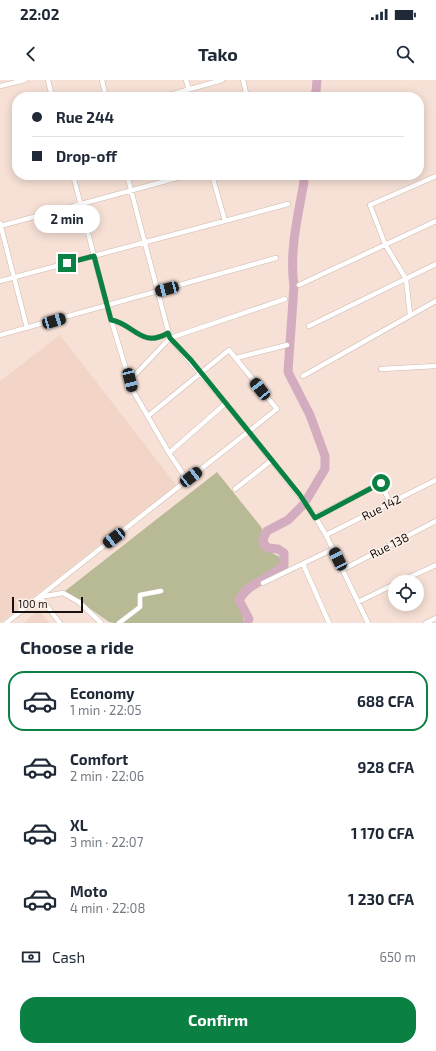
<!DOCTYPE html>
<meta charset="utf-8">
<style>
:root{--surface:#fff;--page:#f6f6f7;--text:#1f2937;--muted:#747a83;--line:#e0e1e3;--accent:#0b8043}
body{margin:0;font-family:"Exo 2",sans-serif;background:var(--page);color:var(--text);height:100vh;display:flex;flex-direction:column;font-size:15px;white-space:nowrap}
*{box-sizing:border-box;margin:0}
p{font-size:13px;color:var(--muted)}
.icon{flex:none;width:22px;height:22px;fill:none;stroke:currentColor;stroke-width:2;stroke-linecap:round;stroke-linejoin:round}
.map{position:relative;height:543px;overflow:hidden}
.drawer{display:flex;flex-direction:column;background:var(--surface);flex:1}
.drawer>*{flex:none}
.guide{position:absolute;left:12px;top:12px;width:412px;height:88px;border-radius:16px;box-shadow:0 2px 10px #0003;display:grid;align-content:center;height:88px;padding:0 20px;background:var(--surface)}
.buttons{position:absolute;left:388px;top:495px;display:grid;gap:8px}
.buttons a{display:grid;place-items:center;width:36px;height:36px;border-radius:50%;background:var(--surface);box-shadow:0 2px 10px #0003;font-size:20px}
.scale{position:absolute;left:12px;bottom:10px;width:71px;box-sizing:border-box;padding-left:4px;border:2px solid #18110d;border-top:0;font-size:11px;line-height:14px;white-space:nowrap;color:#18110d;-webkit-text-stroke:3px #fef1ea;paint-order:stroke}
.end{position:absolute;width:18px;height:18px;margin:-9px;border:5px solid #0b8043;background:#fff;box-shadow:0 0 0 2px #fff}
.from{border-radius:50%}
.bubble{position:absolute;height:28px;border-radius:14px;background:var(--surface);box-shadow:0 2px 10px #0003;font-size:13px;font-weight:700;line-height:28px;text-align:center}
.car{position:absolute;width:12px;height:24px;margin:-12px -6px;border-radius:5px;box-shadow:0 0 3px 1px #0007;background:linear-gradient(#222 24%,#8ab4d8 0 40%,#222 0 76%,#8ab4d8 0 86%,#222 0)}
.guide b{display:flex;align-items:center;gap:14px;height:38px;font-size:15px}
.guide b+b{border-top:1px solid var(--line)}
.guide i{width:10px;height:10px;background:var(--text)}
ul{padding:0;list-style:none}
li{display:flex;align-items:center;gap:12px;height:60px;margin:0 8px 6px;padding:0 12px;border:2px solid transparent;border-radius:16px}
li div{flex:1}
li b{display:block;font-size:15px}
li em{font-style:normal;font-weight:700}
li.on{border-color:var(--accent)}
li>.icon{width:36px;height:36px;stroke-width:1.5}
h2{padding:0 20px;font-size:18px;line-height:48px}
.pay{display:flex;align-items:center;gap:10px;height:44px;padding:0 20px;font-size:15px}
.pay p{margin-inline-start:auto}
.action{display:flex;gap:8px;margin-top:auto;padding:8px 20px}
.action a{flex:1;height:46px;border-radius:16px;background:var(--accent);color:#fff;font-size:16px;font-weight:700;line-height:46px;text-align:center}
.status{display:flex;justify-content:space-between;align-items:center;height:28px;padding:0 20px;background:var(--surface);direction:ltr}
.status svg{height:11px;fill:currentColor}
header{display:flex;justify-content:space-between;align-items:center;height:52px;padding:0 20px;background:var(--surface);font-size:18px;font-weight:700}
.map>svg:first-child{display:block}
.built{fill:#f2d5c6}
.green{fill:#b7ba95}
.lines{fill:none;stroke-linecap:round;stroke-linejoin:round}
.river{stroke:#d4acbf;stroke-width:9}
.street-casing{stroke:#cdb8ad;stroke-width:5.5}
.street{stroke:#fff;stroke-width:4.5}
.route{stroke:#0b8043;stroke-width:5}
.labels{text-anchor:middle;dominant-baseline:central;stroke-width:3;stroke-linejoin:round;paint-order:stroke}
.street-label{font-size:12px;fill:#18110d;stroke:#fef1ea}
</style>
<div class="status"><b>22:02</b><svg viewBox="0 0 49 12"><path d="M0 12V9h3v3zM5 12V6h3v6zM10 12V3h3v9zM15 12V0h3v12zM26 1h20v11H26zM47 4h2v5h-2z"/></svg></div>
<header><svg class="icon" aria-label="back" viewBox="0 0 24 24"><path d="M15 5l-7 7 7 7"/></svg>Tako<svg class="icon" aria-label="search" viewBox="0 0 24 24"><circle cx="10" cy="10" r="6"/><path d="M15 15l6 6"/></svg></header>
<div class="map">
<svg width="436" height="543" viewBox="0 0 436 543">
<rect width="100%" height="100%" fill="#f7e1d6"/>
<!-- built -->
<path class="built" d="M 60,255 L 176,405 L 0,543 L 0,301 Z
M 39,530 L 49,543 L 23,543 Z"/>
<!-- green -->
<path class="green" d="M 217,392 L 262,448 L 264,469 L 280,477 L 282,483 L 244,519 L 243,543 L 114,543 L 109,542 L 65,511 Z"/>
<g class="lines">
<!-- river -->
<path class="river" d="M 312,17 L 316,12 L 317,0
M 247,543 L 249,539 L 239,520 L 246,510 L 284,486 L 284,473 L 278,469 L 268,468 L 264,464 L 263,459 L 267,451 L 288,440 L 304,424 L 325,389 L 325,376 L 310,335 L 288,292 L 294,206 C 289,172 298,135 304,102 L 303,95"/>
<defs>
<path id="street" d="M 48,0 L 52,17
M 102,0 L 106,17
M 186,0 L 191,17
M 243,0 L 247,17
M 0,6 L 25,0
M 162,17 L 222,0
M 73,95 L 107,226 L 132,309 L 169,373 L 187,400
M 127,95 L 170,258 L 233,332 L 313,433 L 326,455 L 368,543
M 212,95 L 225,141
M 0,143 L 27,248
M 0,146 L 188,95
M 0,201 L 288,124
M 299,205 L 436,141
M 410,235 L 406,199 L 385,164 L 370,125 L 436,96
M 111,240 C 133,243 141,269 168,253
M 309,246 L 436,184
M 0,255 L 276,178
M 236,278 L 287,265
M 381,289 L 436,286
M 303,296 L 436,221
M 130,300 L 170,258 L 285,219
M 169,373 L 226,323
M 235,409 L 272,380
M 315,437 L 381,403 L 390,423
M 326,455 L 436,400
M 303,484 L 329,543
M 342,490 L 436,441
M 399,502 L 436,485
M 263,503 L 333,469
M 358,522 L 395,504
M 6,543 L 277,329 L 229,270 L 148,336
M 60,543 L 40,517 L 63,513 L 79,522 L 101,543
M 119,543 L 140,527 L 140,515 L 161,511
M 426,543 L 436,538"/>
</defs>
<!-- street casing -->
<use href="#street" class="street-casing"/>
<!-- street -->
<use href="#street" class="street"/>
</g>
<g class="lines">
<!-- route -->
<path class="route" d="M 67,183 L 94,176 L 111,240 C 133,243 141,269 168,253 L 170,258 L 191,280 L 300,415 L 315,438 L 381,403"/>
</g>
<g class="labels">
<!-- street labels -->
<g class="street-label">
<text transform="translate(381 427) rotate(-27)">Rue 142</text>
<text transform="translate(389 465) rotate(-27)">Rue 138</text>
</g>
</g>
</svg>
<div class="buttons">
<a><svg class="icon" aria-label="locate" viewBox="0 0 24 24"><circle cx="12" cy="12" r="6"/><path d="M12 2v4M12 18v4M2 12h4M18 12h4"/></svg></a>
</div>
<div class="scale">100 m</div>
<i class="end from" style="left:381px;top:403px"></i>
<i class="end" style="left:67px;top:183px"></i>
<div class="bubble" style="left:34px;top:125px;width:66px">2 min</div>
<i class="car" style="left:167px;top:209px;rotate:255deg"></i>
<i class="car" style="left:54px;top:241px;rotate:74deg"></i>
<i class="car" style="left:130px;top:300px;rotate:166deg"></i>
<i class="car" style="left:260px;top:309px;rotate:322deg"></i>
<i class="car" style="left:191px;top:397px;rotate:52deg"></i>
<i class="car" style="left:114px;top:458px;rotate:232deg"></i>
<i class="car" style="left:338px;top:479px;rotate:334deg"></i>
<div class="guide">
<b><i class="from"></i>Rue 244</b>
<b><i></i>Drop-off</b>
</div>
</div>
<section class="drawer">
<h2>Choose a ride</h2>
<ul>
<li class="on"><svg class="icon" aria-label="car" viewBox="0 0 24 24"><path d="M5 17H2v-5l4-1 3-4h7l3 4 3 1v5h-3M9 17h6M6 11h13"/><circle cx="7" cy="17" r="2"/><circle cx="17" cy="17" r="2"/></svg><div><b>Economy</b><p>1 min · 22:05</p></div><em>688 CFA</em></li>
<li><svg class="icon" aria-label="car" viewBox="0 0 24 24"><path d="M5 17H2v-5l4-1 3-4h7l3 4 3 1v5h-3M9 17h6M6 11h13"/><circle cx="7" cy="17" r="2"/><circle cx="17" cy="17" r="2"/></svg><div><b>Comfort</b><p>2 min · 22:06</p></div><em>928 CFA</em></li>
<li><svg class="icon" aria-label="car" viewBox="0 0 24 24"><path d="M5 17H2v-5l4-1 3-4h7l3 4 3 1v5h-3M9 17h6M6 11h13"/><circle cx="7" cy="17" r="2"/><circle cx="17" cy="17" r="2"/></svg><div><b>XL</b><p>3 min · 22:07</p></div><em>1 170 CFA</em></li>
<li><svg class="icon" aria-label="car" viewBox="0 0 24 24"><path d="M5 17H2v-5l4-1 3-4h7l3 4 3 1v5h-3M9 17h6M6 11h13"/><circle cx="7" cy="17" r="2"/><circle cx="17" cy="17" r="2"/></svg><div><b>Moto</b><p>4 min · 22:08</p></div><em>1 230 CFA</em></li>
</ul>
<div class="pay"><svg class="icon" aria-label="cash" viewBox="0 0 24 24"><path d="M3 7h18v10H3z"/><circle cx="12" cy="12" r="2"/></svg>Cash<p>650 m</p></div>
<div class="action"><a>Confirm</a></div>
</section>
